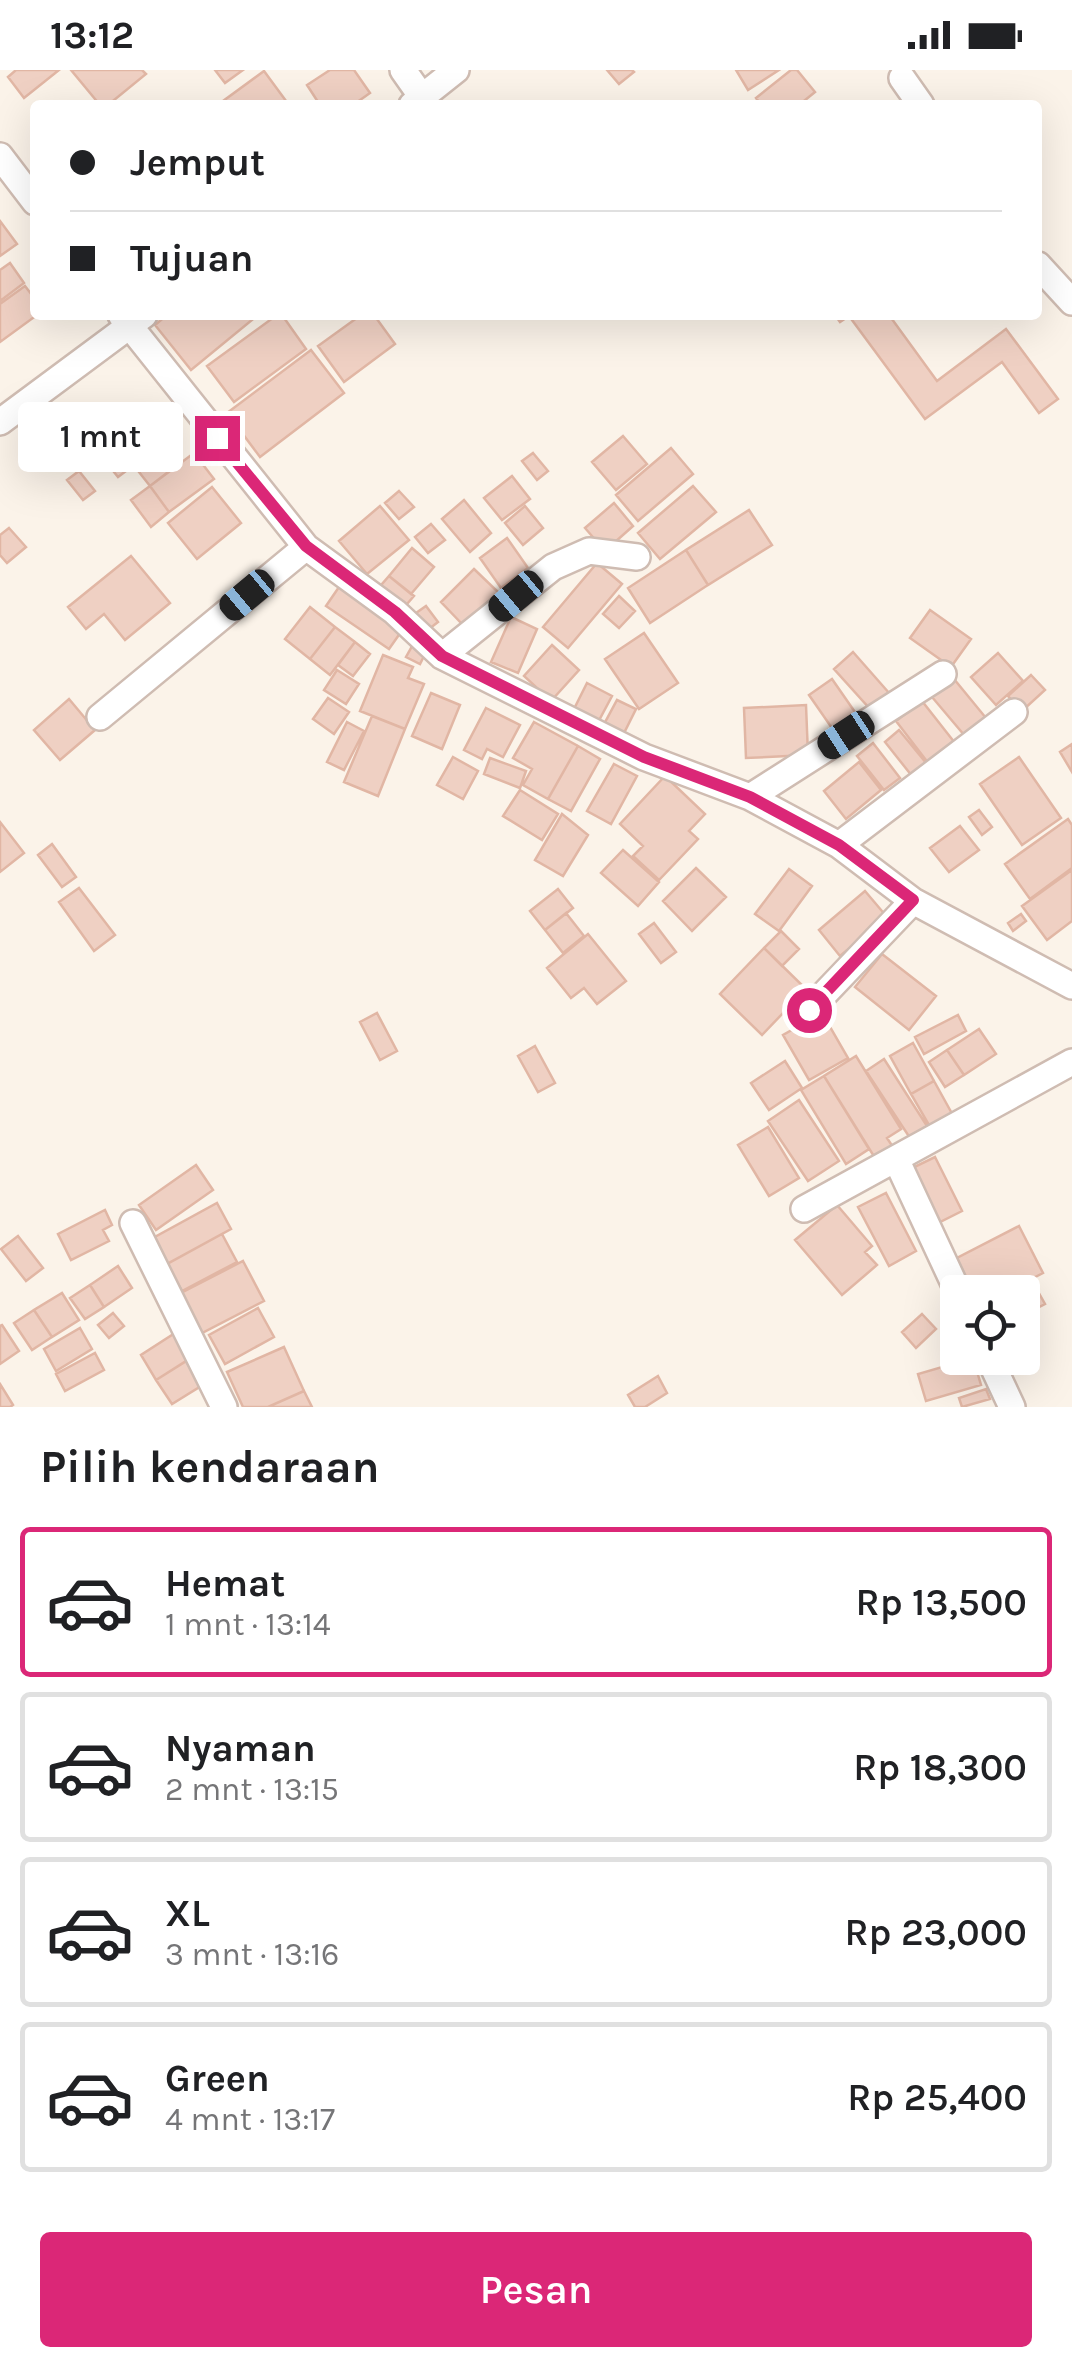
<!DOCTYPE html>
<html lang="id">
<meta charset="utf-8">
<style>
:root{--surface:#fff;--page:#f2f2f2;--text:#202124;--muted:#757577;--line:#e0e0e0;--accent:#db2777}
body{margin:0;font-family:Karla,sans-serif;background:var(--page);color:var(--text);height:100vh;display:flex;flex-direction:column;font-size:38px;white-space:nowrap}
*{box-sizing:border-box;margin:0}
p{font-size:32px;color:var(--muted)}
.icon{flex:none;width:55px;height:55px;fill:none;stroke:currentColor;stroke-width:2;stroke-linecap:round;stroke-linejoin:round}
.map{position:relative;height:1337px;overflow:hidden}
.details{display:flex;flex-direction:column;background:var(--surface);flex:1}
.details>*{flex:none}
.top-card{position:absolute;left:30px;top:30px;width:1012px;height:220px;border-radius:10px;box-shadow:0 10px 40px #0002;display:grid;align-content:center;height:220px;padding:0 40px;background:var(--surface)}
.fabs{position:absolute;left:940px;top:1205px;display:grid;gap:20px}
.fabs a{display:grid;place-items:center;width:100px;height:100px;border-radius:10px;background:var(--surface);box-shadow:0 10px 40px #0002;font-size:50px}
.end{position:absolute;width:45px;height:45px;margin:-22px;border:12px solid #db2777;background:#fff;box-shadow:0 0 0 5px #fff}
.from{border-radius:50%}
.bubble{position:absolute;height:70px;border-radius:10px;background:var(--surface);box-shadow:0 10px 40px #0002;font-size:32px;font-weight:600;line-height:70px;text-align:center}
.car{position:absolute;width:30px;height:60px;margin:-30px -15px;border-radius:12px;box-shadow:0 0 8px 2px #0007;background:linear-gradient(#222 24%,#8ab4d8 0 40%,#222 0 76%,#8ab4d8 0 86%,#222 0)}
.top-card b{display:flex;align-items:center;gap:35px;height:95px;font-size:38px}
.top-card b+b{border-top:2px solid var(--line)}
.top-card i{width:25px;height:25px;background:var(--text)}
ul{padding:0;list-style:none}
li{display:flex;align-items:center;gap:30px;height:150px;margin:0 20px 15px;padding:0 20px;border:5px solid var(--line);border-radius:10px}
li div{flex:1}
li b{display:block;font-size:38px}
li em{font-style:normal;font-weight:600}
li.active{border-color:var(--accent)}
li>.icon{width:90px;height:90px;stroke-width:1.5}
h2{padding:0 40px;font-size:45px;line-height:120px}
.cta{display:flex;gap:20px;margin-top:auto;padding:20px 40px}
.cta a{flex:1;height:115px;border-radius:10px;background:var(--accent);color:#fff;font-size:40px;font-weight:600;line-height:115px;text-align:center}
.status{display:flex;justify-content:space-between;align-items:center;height:70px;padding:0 50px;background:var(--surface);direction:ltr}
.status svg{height:28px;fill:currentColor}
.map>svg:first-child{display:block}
.building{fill:#efd0c3;stroke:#e1b6a4;stroke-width:2.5}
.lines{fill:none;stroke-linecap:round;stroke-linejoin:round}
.street-casing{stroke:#cfbcb2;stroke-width:30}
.street{stroke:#fff;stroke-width:25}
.route{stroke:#db2777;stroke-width:12}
</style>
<div class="status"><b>13:12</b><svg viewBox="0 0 49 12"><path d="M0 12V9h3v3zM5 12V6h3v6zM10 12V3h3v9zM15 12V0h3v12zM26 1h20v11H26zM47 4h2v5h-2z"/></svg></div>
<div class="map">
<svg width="1072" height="1337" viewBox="0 0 1072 1337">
<rect width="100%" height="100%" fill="#fbf3e9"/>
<!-- building -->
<path class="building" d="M 16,0 L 59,0 L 24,28 L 8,7 Z
M 71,0 L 142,0 L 146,4 L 108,35 L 100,35 Z
M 215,0 L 243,0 L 225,13 Z
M 330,0 L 354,0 L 370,23 L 353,35 L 320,35 L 307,15 Z
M 607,0 L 632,0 L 634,2 L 619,14 Z
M 736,0 L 779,0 L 748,20 Z
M 791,0 L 797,0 L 815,22 L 799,35 L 761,35 L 756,28 Z
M 264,1 L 289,35 L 220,35 L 219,34 Z
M 0,151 L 17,174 L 0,186 Z
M 10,193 L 24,213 L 0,231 L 0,200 Z
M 25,216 L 35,229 L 37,245 L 0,272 L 0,234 Z
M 167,245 L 258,245 L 191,300 L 155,255 Z
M 277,245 L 282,245 L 306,279 L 234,332 L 207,296 Z
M 361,245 L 374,245 L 395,274 L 344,312 L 318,276 Z
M 835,245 L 889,245 L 937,311 L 1006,259 L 1058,329 L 1039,343 L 1002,292 L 925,349 L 849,246 L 840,252 Z
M 311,280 L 344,323 L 260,387 L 227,343 Z
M 147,345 L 167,370 L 118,407 L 98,382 Z
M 623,366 L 647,394 L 616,420 L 592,392 Z
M 671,378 L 693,404 L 638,451 L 616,425 Z
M 166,382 L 176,396 L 150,416 L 139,402 Z
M 194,383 L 214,409 L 169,442 L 150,416 Z
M 533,383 L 548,401 L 537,410 L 522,391 Z
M 79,401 L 95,421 L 83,430 L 67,410 Z
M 512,406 L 530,429 L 502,450 L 484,428 Z
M 150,416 L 169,442 L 151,457 L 131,430 Z
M 693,416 L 716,442 L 660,489 L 638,463 Z
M 212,417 L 241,453 L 197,489 L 168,453 Z
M 399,421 L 414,437 L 399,449 L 385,433 Z
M 464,430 L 491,463 L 470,482 L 442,449 Z
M 614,433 L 633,456 L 605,481 L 585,458 Z
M 380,436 L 409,470 L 367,504 L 339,471 Z
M 525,436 L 543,458 L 523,475 L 505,453 Z
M 749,440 L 772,475 L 708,515 L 686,480 Z
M 431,454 L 445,470 L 428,483 L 415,467 Z
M 9,458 L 26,477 L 7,493 L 0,485 L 0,465 Z
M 507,468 L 528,498 L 501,518 L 480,488 Z
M 412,478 L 434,497 L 411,524 L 389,506 Z
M 686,480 L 708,515 L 650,553 L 628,518 Z
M 131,486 L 170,533 L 125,570 L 104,544 L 86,559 L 68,537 Z
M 597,493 L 622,514 L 568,578 L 543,557 Z
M 474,499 L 498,522 L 464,556 L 441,532 Z
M 389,506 L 414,526 L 400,542 L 376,521 Z
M 339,517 L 403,559 L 389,579 L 326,536 Z
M 619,526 L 635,541 L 619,558 L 603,544 Z
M 426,536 L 438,552 L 429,559 L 416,543 Z
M 310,537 L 335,557 L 310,589 L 285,569 Z
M 930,540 L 971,569 L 951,597 L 910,568 Z
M 511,547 L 537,559 L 518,603 L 491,592 Z
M 335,557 L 355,572 L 330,605 L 310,589 Z
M 644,563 L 678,613 L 639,639 L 605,589 Z
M 415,571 L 428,578 L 420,594 L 406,587 Z
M 355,572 L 370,584 L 353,606 L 338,595 Z
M 552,575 L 579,600 L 551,631 L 524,606 Z
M 853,582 L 890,624 L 871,640 L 834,599 Z
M 998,583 L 1023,611 L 996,635 L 971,607 Z
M 383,585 L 413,597 L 408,608 L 424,614 L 405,659 L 360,641 Z
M 337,600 L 359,614 L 346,634 L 324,620 Z
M 1031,605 L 1045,620 L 1022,641 L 1008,626 Z
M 832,609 L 857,645 L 834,661 L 809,625 Z
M 954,609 L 986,648 L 965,666 L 932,627 Z
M 587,613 L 612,626 L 596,656 L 572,643 Z
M 431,623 L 460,635 L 442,679 L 412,666 Z
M 328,628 L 349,642 L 334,664 L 313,649 Z
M 69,629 L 95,660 L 60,690 L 34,660 Z
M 617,630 L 636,639 L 622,667 L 602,658 Z
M 922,631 L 955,673 L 929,694 L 896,651 Z
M 806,635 L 808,685 L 746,688 L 744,638 Z
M 486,638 L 520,655 L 503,687 L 487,679 L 482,689 L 464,680 Z
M 372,646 L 405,659 L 378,726 L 344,712 Z
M 347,652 L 364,661 L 344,700 L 327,692 Z
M 534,652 L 578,676 L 548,729 L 523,715 L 532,699 L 513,688 Z
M 899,660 L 927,694 L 912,706 L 885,672 Z
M 873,673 L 900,708 L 884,720 L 857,686 Z
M 1072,674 L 1072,702 L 1060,682 Z
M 578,676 L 600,689 L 571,741 L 548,729 Z
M 453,687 L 478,701 L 463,729 L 437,715 Z
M 1019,687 L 1061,748 L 1022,775 L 980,714 Z
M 490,688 L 526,701 L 520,718 L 484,704 Z
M 859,692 L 881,720 L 846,749 L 824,721 Z
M 614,694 L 637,706 L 611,754 L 587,741 Z
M 665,706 L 705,744 L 689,761 L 698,769 L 659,810 L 633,786 L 643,776 L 620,754 Z
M 520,720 L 558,744 L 542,770 L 503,746 Z
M 979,740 L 992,757 L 982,765 L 969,747 Z
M 562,744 L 588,765 L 563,806 L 535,790 Z
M 1068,749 L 1072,755 L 1072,798 L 1030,829 L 1005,794 Z
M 0,752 L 24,783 L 0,802 Z
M 960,756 L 979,780 L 949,802 L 930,778 Z
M 52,774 L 76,807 L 62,817 L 38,785 Z
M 623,780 L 659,812 L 638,836 L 601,803 Z
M 696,798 L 726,827 L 692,861 L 663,831 Z
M 789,799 L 812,816 L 779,861 L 755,844 Z
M 1072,800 L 1072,851 L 1047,870 L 1022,836 Z
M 79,818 L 115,865 L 94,881 L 59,832 Z
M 558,819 L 573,838 L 545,860 L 530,841 Z
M 865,821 L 887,847 L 840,886 L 819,860 Z
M 566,843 L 584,866 L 563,883 L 545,860 Z
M 1021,844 L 1026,851 L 1013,861 L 1008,853 Z
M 654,853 L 676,882 L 661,893 L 639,864 Z
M 781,861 L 799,879 L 782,896 L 764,878 Z
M 588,864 L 626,911 L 597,934 L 584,918 L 571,928 L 547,898 Z
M 764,878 L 806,919 L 762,965 L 720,924 Z
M 882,884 L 936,926 L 909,960 L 855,917 Z
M 377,943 L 397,981 L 380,990 L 360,952 Z
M 822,943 L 848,988 L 809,1010 L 783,965 Z
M 958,945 L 966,961 L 924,984 L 915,967 Z
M 979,959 L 996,984 L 964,1005 L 947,980 Z
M 913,973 L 934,1011 L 911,1024 L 890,986 Z
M 535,976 L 555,1013 L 538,1022 L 518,986 Z
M 947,980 L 964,1005 L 945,1017 L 929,992 Z
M 856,986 L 901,1059 L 887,1068 L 893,1077 L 875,1088 L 824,1006 Z
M 884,989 L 927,1056 L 910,1068 L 866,1001 Z
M 785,991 L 802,1018 L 769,1040 L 751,1013 Z
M 824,1006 L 869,1079 L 846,1094 L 801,1020 Z
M 934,1011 L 955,1049 L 933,1062 L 911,1024 Z
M 799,1030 L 839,1091 L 808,1111 L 768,1051 Z
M 768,1057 L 799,1108 L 769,1126 L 738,1075 Z
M 935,1087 L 962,1141 L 934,1155 L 906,1101 Z
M 196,1095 L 213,1120 L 156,1160 L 139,1135 Z
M 886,1123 L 916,1181 L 889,1196 L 858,1137 Z
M 217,1133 L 231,1159 L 167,1194 L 153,1168 Z
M 837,1135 L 872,1176 L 865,1182 L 877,1195 L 842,1225 L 795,1170 Z
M 105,1140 L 112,1155 L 103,1160 L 109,1171 L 71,1190 L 58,1164 Z
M 1019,1156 L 1043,1203 L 1006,1222 L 967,1222 L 951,1191 Z
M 222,1164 L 237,1192 L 182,1221 L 167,1194 Z
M 18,1166 L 43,1198 L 26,1211 L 1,1179 Z
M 243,1191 L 264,1231 L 202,1263 L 181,1223 Z
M 118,1196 L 132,1218 L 104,1237 L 90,1215 Z
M 1031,1209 L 1045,1234 L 1022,1246 L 1022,1222 L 1006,1222 Z
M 90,1215 L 104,1237 L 85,1249 L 70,1228 Z
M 62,1223 L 79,1250 L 52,1267 L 34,1240 Z
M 258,1238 L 274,1267 L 225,1294 L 209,1265 Z
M 34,1240 L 52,1267 L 32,1280 L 14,1253 Z
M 113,1243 L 124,1256 L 109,1268 L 98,1255 Z
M 922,1244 L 936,1259 L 916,1278 L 902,1262 Z
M 2,1255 L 19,1281 L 0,1294 L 0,1256 Z
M 80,1258 L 92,1279 L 56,1301 L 44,1279 Z
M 175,1263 L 191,1288 L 156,1310 L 141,1285 Z
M 284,1277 L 304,1321 L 268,1337 L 243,1337 L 227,1302 Z
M 95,1283 L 104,1300 L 65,1321 L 56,1304 Z
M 973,1288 L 981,1315 L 926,1331 L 918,1304 Z
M 186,1291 L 201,1316 L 172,1334 L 156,1310 Z
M 658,1306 L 667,1323 L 645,1337 L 635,1337 L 628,1325 Z
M 0,1314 L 13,1335 L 10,1337 L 0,1337 Z
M 986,1319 L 990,1329 L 962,1337 L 959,1328 Z
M 304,1321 L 312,1337 L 268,1337 Z"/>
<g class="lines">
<defs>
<path id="street" d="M 403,0 L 422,27
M 902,8 L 921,35
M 412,35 L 456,0
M 0,86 L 35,132
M 1038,195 L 1072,232
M 121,245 L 306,477 L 395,542 L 442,586 L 644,687 L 750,727 L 839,775 L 913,831 L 1072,916
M 0,352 L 144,245
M 442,586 L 553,497 L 589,481 L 637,487
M 100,647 L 306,477
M 750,727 L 943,604
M 839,775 L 1014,642
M 809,940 L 913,831
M 896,1089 L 958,1222
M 804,1139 L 1072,992
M 133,1153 L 224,1337
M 989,1288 L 1012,1337"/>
</defs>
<!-- street casing -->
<use href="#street" class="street-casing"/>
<!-- street -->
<use href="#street" class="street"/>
</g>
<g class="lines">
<!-- route -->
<path class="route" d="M 217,368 L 306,476 L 395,542 L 442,586 L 644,687 L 750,727 L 839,775 L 913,830 L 809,940"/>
</g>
</svg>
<div class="fabs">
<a><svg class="icon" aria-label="locate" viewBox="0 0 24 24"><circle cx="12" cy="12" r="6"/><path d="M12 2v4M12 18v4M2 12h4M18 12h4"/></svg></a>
</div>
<i class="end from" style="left:809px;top:940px"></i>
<i class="end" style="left:217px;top:368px"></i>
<div class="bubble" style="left:18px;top:332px;width:165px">1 mnt</div>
<i class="car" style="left:247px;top:525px;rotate:230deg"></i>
<i class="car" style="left:516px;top:526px;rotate:230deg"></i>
<i class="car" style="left:846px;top:665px;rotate:237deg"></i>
<div class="top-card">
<b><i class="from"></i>Jemput</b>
<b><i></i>Tujuan</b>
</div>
</div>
<section class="details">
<h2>Pilih kendaraan</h2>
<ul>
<li class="active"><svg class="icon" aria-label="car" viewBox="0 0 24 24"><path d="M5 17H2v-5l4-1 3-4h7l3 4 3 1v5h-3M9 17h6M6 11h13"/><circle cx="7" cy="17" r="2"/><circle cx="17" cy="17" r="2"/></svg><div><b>Hemat</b><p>1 mnt · 13:14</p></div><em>Rp 13,500</em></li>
<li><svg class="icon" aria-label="car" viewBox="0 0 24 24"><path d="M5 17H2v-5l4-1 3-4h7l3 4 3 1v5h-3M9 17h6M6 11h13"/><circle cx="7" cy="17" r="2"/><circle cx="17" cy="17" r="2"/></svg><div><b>Nyaman</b><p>2 mnt · 13:15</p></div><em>Rp 18,300</em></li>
<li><svg class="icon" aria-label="car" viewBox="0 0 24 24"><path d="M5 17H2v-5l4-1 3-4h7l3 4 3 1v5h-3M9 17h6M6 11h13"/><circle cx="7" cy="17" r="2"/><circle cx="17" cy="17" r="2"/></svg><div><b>XL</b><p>3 mnt · 13:16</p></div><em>Rp 23,000</em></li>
<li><svg class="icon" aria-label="car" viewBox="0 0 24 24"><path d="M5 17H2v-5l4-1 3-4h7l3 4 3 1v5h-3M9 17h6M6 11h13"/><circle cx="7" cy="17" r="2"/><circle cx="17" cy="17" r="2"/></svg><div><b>Green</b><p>4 mnt · 13:17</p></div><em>Rp 25,400</em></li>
</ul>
<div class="cta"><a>Pesan</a></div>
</section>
